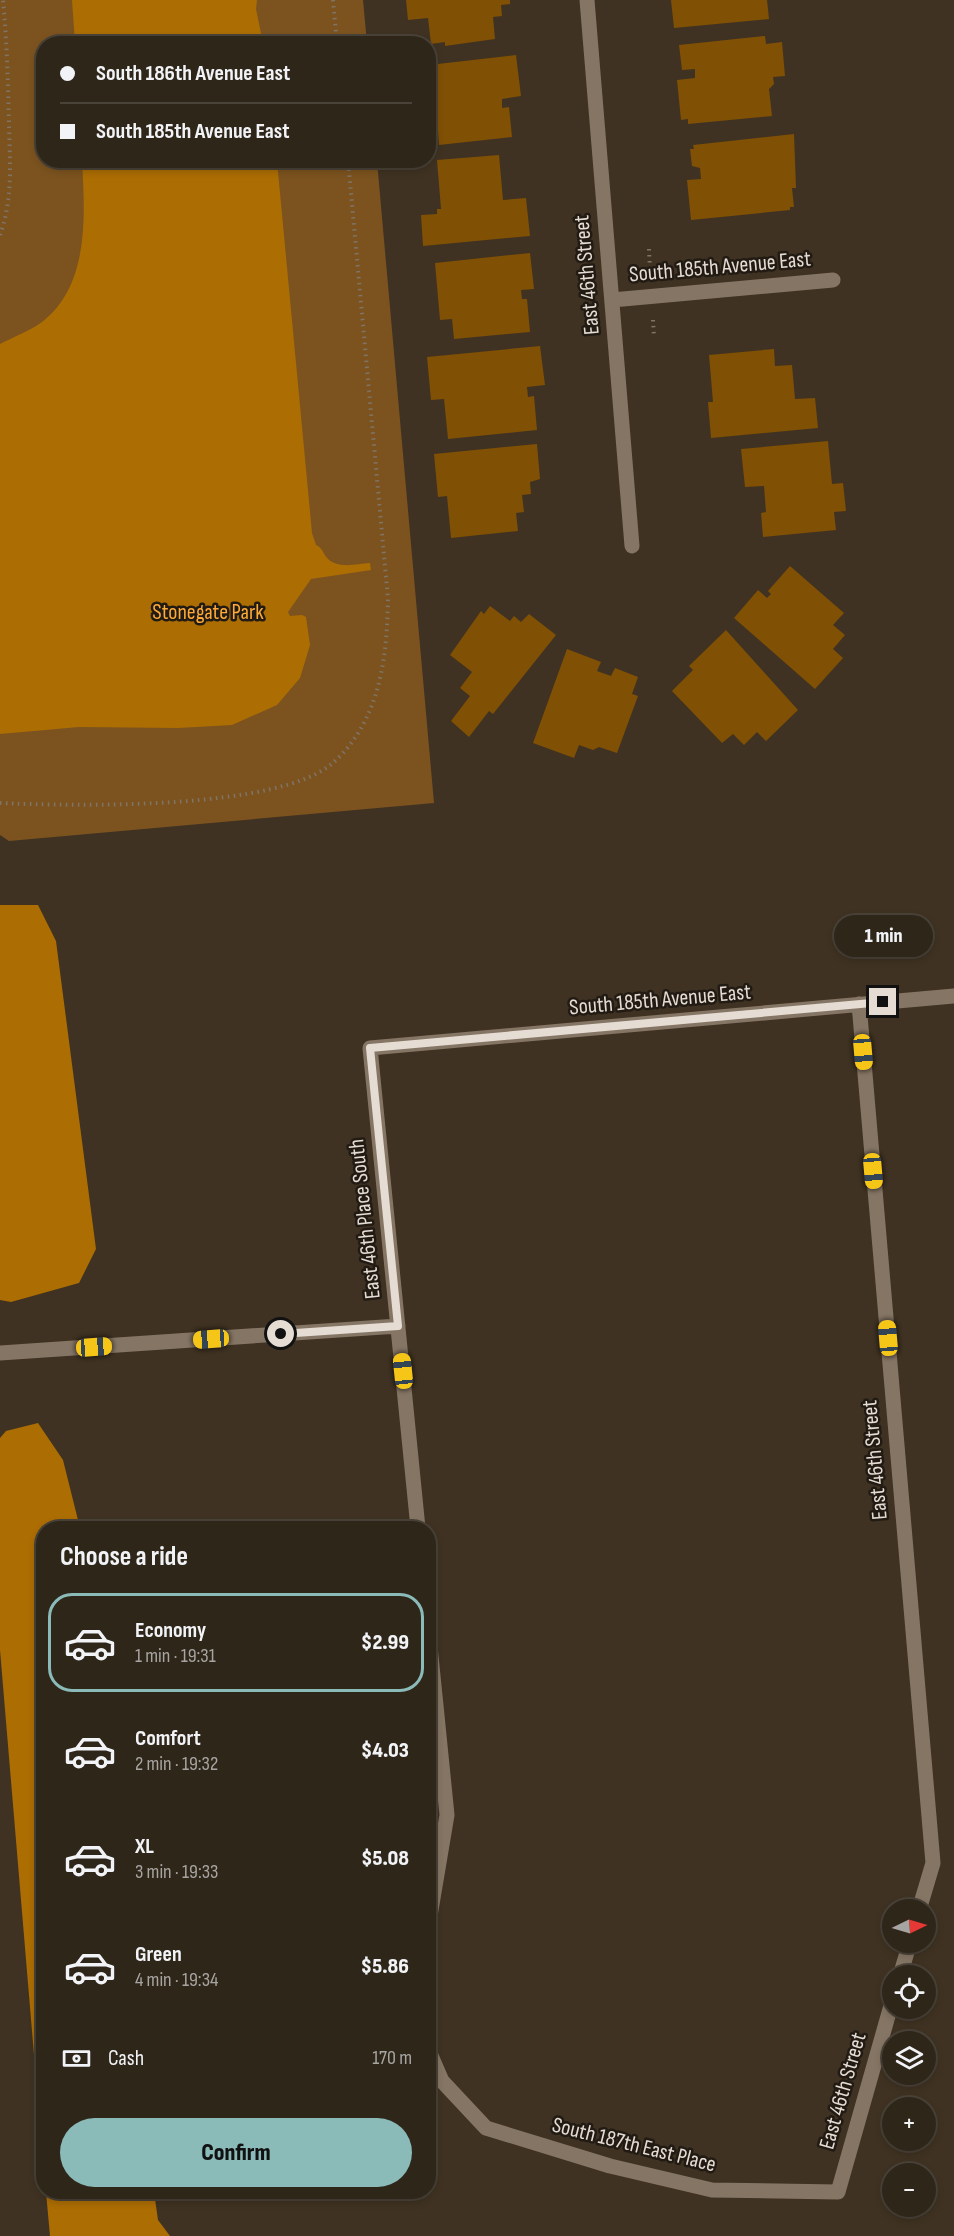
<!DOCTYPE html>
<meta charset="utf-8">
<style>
:root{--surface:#2f261a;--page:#372e23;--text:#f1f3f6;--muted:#a7a5a2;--line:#4a4339;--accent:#8bbbb9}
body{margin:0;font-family:"Sofia Sans Condensed",sans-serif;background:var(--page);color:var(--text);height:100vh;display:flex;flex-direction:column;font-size:22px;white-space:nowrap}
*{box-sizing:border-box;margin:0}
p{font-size:20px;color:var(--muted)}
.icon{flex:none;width:33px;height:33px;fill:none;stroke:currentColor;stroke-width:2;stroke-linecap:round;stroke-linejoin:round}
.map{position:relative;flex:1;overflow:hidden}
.drawer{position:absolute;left:36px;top:1521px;width:400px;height:678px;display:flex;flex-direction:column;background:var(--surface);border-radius:24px;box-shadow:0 3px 9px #0003,0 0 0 2px var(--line)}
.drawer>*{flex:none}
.hud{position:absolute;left:36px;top:36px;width:400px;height:132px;border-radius:24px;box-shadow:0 3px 9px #0003,0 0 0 2px var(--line);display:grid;align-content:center;height:132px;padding:0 24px;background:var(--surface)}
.needle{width:39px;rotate:85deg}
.fabs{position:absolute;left:882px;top:1899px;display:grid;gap:12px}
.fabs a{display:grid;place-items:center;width:54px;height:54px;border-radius:50%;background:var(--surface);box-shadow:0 3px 9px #0003,0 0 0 2px var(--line);font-size:30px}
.end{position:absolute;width:27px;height:27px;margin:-14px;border:8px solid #e5dcd3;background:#111;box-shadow:0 0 0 3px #111}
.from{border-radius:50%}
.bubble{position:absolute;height:42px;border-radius:21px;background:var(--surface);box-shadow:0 3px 9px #0003,0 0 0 2px var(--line);font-size:20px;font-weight:800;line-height:42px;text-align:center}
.car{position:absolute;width:18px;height:36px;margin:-18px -9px;border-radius:8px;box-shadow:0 0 4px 2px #0007;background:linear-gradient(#f5c518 24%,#345 0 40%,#f5c518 0 76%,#345 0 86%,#f5c518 0)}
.hud b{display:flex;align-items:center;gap:21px;height:57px;font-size:22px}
.hud b+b{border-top:2px solid var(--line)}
.hud i{width:15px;height:15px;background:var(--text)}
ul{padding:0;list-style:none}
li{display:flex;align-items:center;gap:18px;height:99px;margin:0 12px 9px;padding:0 12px;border:3px solid transparent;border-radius:24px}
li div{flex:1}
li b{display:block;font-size:22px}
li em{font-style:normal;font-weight:800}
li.on{border-color:var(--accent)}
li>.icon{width:54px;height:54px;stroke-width:1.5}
h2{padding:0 24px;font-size:27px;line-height:72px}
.pay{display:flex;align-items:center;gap:15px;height:66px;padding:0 24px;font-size:22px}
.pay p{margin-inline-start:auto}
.primary-button{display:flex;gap:12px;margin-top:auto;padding:12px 24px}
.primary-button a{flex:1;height:69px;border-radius:36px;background:var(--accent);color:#111;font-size:24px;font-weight:800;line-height:69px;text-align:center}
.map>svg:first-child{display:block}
.green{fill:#7c531f}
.water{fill:#ac6d03}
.building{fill:#805004}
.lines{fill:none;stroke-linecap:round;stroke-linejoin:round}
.path{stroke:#7f7466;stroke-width:4;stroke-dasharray:1.5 4.5;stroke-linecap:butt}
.minor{stroke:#857564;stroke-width:15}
.route{stroke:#e5dcd3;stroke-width:8}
.labels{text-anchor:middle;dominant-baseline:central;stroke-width:5;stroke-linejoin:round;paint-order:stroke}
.street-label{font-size:22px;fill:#e5dcd3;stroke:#211b14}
.park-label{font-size:22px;fill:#feaa35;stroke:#211b14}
</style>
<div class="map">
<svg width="954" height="2236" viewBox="0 0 954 2236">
<rect width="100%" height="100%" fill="#3f3222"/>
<!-- green -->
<path class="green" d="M 0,0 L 363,0 L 367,43 L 44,44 L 44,160 L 377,161 L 434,803 L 9,841 L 0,835 Z"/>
<!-- water -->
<path class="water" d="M 72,0 L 257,0 L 256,9 L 263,43 L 75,43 Z
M 82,161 L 277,161 L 312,533 L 316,545 C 323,548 323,554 328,559 C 339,569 356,564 370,563 L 371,570 L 311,579 L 288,612 L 290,616 L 302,615 L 306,617 L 310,645 L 300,678 L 277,705 L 232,725 L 178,728 L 79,727 L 0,734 L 0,344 C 13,337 30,331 42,322 C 90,285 85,214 82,161 Z
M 0,905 L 38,905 L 56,941 L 96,1249 L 79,1283 L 11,1302 L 0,1300 Z
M 38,1423 L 63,1460 L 80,1528 L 44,1528 L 43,2162 L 0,1650 L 0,1438 L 6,1431 Z
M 46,2192 L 154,2192 L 158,2220 L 170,2236 L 50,2236 Z"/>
<!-- building -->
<path class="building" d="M 406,0 L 510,0 L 510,4 L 501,5 L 502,16 L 493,17 L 495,39 L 445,46 L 445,42 L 431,44 L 428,18 L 408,20 Z
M 671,0 L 767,0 L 769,19 L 674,28 Z
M 765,36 L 766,44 L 782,42 L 785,76 L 773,77 L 774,84 L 769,89 L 772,116 L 688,124 L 688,119 L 681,120 L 677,80 L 695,78 L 695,69 L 682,70 L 679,45 Z
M 516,55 L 521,96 L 502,99 L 502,108 L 509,107 L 512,137 L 439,145 L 438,131 L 429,132 L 429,65 Z
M 794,134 L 796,188 L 792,188 L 794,207 L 790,207 L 790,210 L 691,220 L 687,180 L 701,179 L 700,168 L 692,166 L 690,149 L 694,149 L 693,145 Z
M 499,155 L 503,200 L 526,198 L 530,236 L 423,246 L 421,215 L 437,214 L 437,209 L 441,209 L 437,160 Z
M 530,253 L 534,289 L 521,290 L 522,299 L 527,299 L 530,332 L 454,339 L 452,319 L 440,320 L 435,263 Z
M 540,346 L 545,385 L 527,387 L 528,397 L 534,396 L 537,430 L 448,439 L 444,399 L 431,400 L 427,357 Z
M 774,349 L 775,366 L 792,365 L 795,399 L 815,398 L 818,428 L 711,438 L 708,402 L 713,402 L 709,355 Z
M 828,441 L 832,484 L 843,483 L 846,511 L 834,512 L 836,530 L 763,537 L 761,513 L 766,512 L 764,486 L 745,487 L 741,449 Z
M 537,444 L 540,479 L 530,482 L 531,494 L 522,495 L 524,512 L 516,513 L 518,531 L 451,538 L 447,496 L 438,497 L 434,454 Z
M 790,566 L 844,613 L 833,625 L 845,635 L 833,649 L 843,658 L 815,689 L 734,618 L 758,590 L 767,598 L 771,594 L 768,591 Z
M 490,606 L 510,621 L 514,616 L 521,622 L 529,614 L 556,635 L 493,714 L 489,711 L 469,737 L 451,721 L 470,696 L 460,688 L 472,672 L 450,655 L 481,611 L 484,614 Z
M 726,630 L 798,710 L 766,741 L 757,732 L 744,745 L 733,734 L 722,743 L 672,691 L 693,670 L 689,666 Z
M 567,649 L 601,662 L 597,671 L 611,676 L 615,668 L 638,677 L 632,694 L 638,696 L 617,753 L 599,747 L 593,750 L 579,745 L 574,758 L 533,743 Z"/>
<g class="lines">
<!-- path -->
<path class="path" d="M 333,0 L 337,44
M 0,235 C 13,200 10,161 9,125 C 8,83 7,42 3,0
M 649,249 L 650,271
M 653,320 L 654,337
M 0,803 C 73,806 280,811 334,762 C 380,720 387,658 388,599 L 348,160"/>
<!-- minor -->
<path class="minor" d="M 587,0 L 632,546
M 612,300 L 833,280
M 859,1004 L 933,1863 L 919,1910
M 0,1353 L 398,1326
M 418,1528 L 370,1048 L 954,996
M 429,1636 L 447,1815 L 429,1922
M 900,1976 L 910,1942
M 429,2051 L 442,2081 L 486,2128 L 610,2166 L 712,2190 L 838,2192 L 892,2002"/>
</g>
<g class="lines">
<!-- route -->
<path class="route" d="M 281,1334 L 398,1326 L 370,1048 L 883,1002"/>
</g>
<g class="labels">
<!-- street labels -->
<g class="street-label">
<text transform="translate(720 267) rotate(-5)">South 185th Avenue East</text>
<text transform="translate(587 275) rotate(-95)">East 46th Street</text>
<text transform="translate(660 1000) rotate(-5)">South 185th Avenue East</text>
<text transform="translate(365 1219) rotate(-96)">East 46th Place South</text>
<text transform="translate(875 1460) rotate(-95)">East 46th Street</text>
<text transform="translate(843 2091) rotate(-74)">East 46th Street</text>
<text transform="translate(634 2145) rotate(14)">South 187th East Place</text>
</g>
<!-- park labels -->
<g class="park-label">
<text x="208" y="612">Stonegate Park</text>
</g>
</g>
</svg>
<div class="fabs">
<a><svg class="needle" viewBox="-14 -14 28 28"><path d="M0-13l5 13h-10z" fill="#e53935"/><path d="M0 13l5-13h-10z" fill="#a7a5a2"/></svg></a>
<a><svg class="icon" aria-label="locate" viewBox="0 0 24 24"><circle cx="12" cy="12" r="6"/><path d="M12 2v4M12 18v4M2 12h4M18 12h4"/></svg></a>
<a><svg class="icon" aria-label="layers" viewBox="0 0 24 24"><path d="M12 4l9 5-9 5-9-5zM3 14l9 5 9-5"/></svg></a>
<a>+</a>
<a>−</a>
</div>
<i class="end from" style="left:281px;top:1334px"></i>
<i class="end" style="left:883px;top:1002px"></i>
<div class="bubble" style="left:834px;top:915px;width:99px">1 min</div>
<i class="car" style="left:863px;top:1052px;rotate:175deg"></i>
<i class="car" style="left:873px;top:1171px;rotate:175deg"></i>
<i class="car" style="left:888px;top:1338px;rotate:355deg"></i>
<i class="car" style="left:211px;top:1339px;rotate:266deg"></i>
<i class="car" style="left:94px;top:1347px;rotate:86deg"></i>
<i class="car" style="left:403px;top:1371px;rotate:354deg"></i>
<div class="hud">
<b><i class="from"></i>South 186th Avenue East</b>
<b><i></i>South 185th Avenue East</b>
</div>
<section class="drawer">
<h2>Choose a ride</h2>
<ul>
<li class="on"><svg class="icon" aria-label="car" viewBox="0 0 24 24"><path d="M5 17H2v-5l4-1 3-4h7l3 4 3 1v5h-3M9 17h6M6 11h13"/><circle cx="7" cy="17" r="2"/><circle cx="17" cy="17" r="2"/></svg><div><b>Economy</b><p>1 min · 19:31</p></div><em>$2.99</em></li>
<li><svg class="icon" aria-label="car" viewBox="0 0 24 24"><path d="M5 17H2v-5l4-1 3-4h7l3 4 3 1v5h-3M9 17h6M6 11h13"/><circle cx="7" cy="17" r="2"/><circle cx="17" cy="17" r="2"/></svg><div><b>Comfort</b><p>2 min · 19:32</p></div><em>$4.03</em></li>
<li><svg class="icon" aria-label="car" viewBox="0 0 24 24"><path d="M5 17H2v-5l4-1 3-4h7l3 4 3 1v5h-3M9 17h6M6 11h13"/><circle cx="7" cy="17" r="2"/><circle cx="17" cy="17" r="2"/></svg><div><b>XL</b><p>3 min · 19:33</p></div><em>$5.08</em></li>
<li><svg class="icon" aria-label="car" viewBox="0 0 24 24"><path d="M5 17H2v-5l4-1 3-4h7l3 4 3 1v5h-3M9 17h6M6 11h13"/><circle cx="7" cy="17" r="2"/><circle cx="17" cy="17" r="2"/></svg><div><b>Green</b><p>4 min · 19:34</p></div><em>$5.86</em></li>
</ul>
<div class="pay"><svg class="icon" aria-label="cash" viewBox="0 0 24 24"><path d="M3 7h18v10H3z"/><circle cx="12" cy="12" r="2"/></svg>Cash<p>170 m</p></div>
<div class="primary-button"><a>Confirm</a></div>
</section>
</div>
